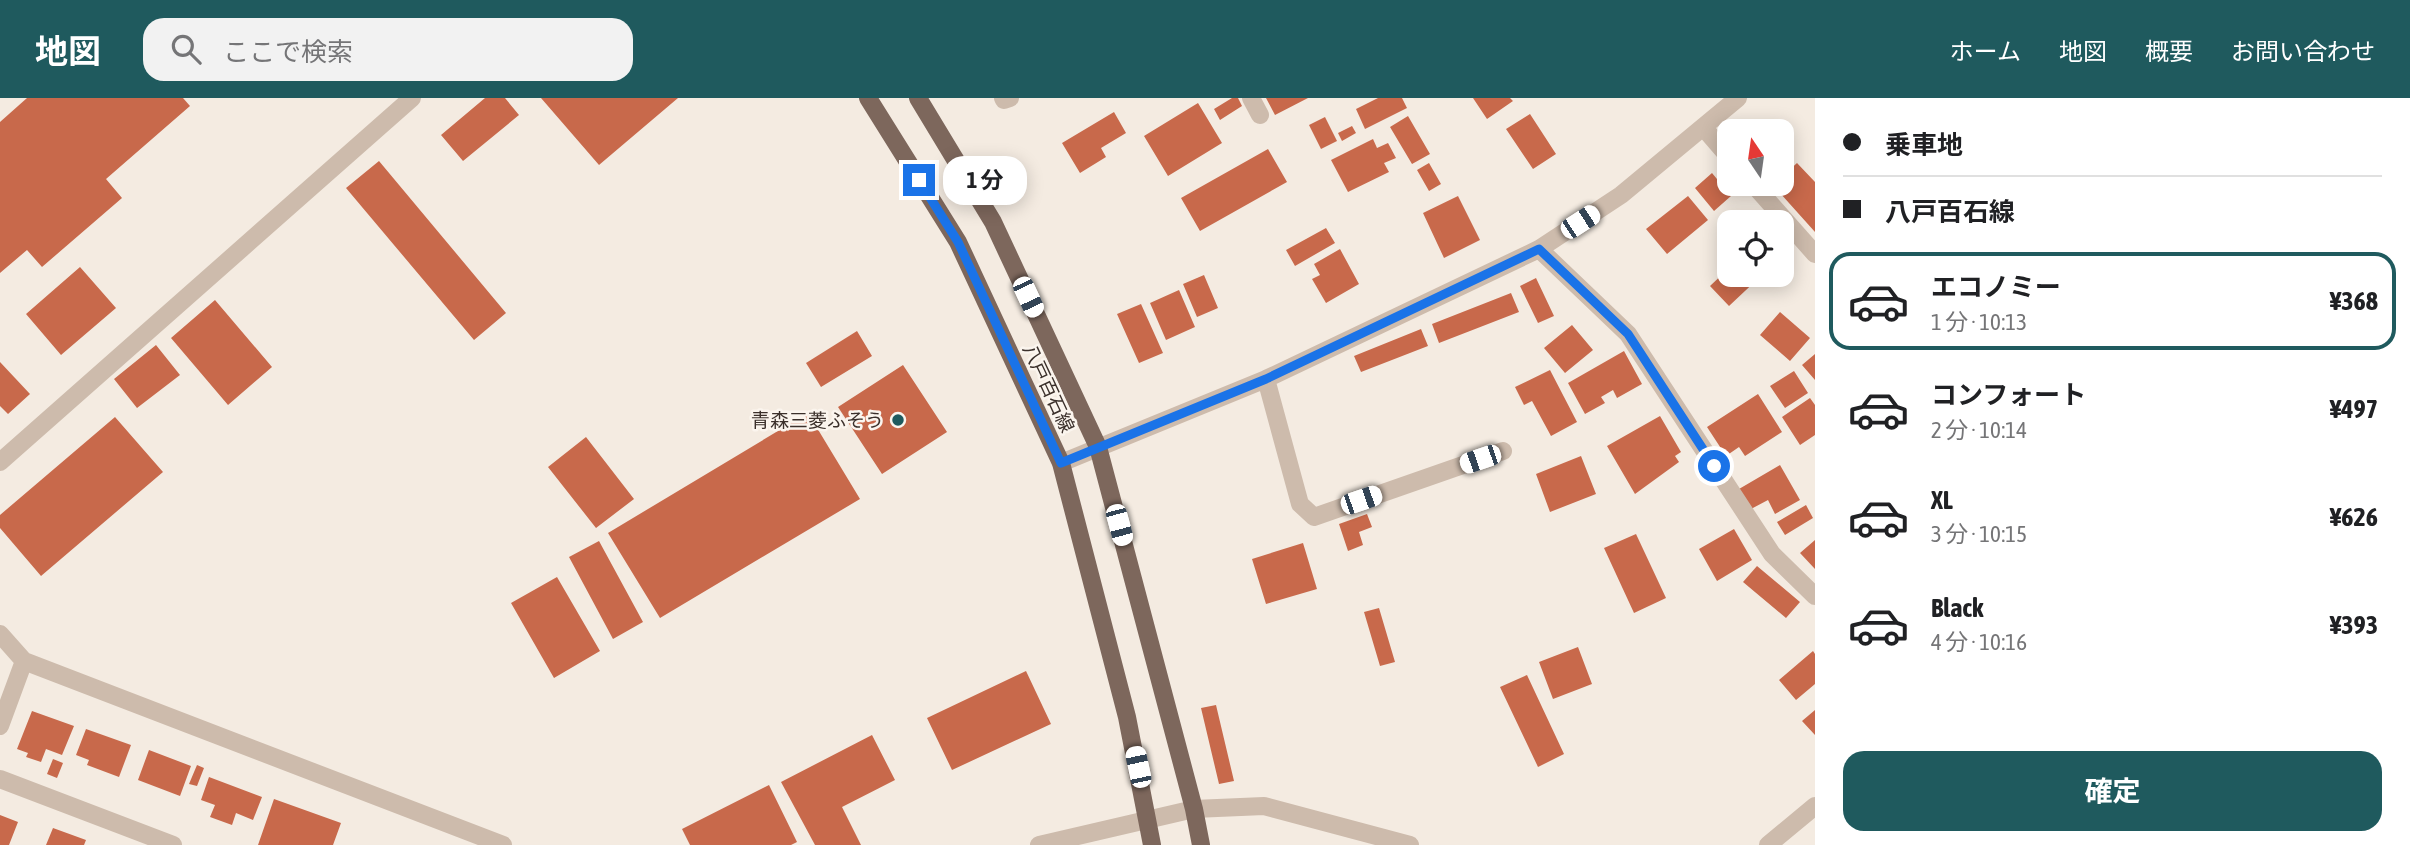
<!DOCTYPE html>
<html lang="ja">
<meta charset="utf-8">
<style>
:root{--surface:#fff;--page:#f2f2f2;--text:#202124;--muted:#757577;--line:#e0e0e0;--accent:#1f5a5e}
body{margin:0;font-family:"Asap Condensed","Noto Sans JP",sans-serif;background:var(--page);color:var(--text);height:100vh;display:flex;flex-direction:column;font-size:26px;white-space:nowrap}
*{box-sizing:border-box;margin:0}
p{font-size:23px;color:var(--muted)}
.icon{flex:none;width:38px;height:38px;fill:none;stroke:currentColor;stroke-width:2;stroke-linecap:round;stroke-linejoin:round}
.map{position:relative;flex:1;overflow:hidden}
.details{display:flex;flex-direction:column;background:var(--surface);width:595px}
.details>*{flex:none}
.top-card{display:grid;align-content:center;height:154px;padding:0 28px;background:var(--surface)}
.needle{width:46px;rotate:347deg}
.controls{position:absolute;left:1717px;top:21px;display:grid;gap:14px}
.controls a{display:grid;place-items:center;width:77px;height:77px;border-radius:14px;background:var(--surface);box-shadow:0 4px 18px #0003;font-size:35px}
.end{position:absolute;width:32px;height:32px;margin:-16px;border:9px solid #1a73e8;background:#fff;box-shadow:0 0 0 4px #fff}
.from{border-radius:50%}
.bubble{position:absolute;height:49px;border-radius:21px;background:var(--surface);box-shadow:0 4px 18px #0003;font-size:23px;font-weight:700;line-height:49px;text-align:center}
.car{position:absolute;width:21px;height:42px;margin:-21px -10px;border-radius:9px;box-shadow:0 0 5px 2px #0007;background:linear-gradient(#fff 24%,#345 0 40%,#fff 0 76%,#345 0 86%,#fff 0)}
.top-card b{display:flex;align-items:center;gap:24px;height:66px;font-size:26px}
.top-card b+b{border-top:2px solid var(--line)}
.top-card i{width:18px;height:18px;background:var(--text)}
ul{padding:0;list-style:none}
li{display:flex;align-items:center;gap:21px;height:98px;margin:0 14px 10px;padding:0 14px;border:4px solid transparent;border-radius:21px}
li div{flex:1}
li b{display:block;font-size:26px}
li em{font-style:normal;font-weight:700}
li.active{border-color:var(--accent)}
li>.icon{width:63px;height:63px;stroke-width:1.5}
.cta{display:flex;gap:14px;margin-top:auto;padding:14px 28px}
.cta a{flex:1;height:80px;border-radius:21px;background:var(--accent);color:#fff;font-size:28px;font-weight:700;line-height:80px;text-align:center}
header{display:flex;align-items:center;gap:42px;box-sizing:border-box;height:98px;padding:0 35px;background:var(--accent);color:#fff}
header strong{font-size:33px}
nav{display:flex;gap:38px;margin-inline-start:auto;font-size:24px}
.search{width:490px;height:63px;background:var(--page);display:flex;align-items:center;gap:18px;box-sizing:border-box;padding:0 24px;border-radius:21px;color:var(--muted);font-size:26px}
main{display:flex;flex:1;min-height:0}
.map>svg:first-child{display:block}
.building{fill:#c8694b}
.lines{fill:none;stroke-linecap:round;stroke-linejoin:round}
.minor{stroke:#cdbbac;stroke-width:18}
.primary{stroke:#7d675c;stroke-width:18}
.route{stroke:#1a73e8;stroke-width:9}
.poi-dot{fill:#1f5a5e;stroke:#fbf5ee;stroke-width:2.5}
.labels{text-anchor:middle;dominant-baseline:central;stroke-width:5;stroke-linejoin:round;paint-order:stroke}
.street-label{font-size:19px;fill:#3b302b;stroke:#fbf5ee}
.poi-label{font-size:19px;fill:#3b302b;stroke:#fbf5ee;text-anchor:end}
</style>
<header>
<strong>地図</strong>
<div class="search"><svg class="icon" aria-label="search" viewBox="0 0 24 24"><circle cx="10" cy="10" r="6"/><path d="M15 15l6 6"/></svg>ここで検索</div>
<nav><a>ホーム</a><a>地図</a><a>概要</a><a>お問い合わせ</a></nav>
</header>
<main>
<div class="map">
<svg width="1815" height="747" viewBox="0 0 1815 747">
<rect width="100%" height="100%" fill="#f4ebe1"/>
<!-- building -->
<path class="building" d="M 27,0 L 183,0 L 190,8 L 106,81 L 122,100 L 42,169 L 27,152 L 0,175 L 0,24 Z
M 485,0 L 505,0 L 519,17 L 463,63 L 441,37 Z
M 541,0 L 678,0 L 599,67 Z
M 1232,0 L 1238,0 L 1242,8 L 1220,22 L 1214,11 Z
M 1266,0 L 1308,0 L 1275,17 Z
M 1378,0 L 1402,0 L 1407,10 L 1365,31 L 1356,11 Z
M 1473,0 L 1510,0 L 1513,3 L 1487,21 Z
M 1198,5 L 1222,45 L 1168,78 L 1144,38 Z
M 1114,14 L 1126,35 L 1101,50 L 1106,59 L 1080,75 L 1062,45 Z
M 1530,16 L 1556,56 L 1533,71 L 1506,31 Z
M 1408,18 L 1430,56 L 1412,66 L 1390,29 Z
M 1325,19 L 1337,43 L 1321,51 L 1309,27 Z
M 1352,28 L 1356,35 L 1342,43 L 1338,35 Z
M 1373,41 L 1377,50 L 1388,45 L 1396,60 L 1384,65 L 1389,74 L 1348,94 L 1331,62 Z
M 1268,51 L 1287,84 L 1200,133 L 1181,100 Z
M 379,63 L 506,215 L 474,242 L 346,90 Z
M 1429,65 L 1441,86 L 1429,93 L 1417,72 Z
M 1797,65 L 1815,84 L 1815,134 L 1772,86 L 1782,86 L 1782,79 Z
M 1712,75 L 1731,98 L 1714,113 L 1695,90 Z
M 1458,98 L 1480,142 L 1444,160 L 1423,115 Z
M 1688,98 L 1708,122 L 1667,156 L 1646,131 Z
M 1326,130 L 1335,145 L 1295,168 L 1286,152 Z
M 1340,151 L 1359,186 L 1326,205 L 1312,181 L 1320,177 L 1314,166 Z
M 80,169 L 116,210 L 61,257 L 26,216 Z
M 1729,170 L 1729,177 L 1762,177 L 1729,208 L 1710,188 Z
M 1204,177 L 1218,210 L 1197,219 L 1183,186 Z
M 1536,180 L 1554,218 L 1538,225 L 1520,188 Z
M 1179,192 L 1195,229 L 1166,242 L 1150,205 Z
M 1511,195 L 1519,214 L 1439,245 L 1432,226 Z
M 215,202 L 272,269 L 228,307 L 171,240 Z
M 1141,206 L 1163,255 L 1139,265 L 1117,216 Z
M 1780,214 L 1810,240 L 1790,263 L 1760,237 Z
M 1572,227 L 1593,252 L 1565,275 L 1544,250 Z
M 1421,231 L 1428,248 L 1361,274 L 1354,258 Z
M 857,233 L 872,258 L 821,289 L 806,265 Z
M 156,247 L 180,277 L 137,310 L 114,281 Z
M 1624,253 L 1642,286 L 1617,300 L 1613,292 L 1601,299 L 1605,305 L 1585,316 L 1568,285 Z
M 1815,256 L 1815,282 L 1802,267 Z
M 0,264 L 30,296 L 8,316 L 0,308 Z
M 903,267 L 947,334 L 882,376 L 838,309 Z
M 1550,272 L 1577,324 L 1551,338 L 1532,303 L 1524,307 L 1515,289 Z
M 1794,273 L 1808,295 L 1785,310 L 1770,288 Z
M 1758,296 L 1782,334 L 1745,358 L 1739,349 L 1726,358 L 1707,329 Z
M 1810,300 L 1815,307 L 1815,337 L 1800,347 L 1782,319 Z
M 808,315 L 860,401 L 660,520 L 608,435 Z
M 1660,318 L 1681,354 L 1675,358 L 1679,364 L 1635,396 L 1607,348 Z
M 115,319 L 163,374 L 41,478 L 0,430 L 0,417 Z
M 586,339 L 634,401 L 596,430 L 548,369 Z
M 1581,358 L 1596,396 L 1550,414 L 1536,376 Z
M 1780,367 L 1800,402 L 1775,416 L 1768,402 L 1751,411 L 1739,391 Z
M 1806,407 L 1813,420 L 1785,437 L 1777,424 Z
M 1367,416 L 1372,429 L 1359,434 L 1363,447 L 1348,453 L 1339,426 Z
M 1734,431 L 1752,462 L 1717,483 L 1699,451 Z
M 1636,436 L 1666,500 L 1634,515 L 1604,450 Z
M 1815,442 L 1815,471 L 1800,455 Z
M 599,443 L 643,524 L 613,541 L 569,459 Z
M 1303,445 L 1317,491 L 1266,506 L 1252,461 Z
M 1757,468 L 1800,504 L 1786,520 L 1743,484 Z
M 557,479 L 600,553 L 554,580 L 511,505 Z
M 1379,510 L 1395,564 L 1380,568 L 1364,514 Z
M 1578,549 L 1592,586 L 1553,601 L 1539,564 Z
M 1813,553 L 1815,556 L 1815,586 L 1796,602 L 1779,582 Z
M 1026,573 L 1051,626 L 952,672 L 927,620 Z
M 1527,577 L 1564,656 L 1538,669 L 1500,589 Z
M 1216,607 L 1234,683 L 1219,686 L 1201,610 Z
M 1815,612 L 1815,637 L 1802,623 Z
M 32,613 L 74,628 L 62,657 L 46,651 L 41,664 L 26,659 L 28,655 L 17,651 Z
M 86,631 L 131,647 L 119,679 L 87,667 L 89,662 L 76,657 Z
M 872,637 L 895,682 L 842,709 L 861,747 L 815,747 L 781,684 Z
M 149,652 L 191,668 L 180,698 L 138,682 Z
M 53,661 L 63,665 L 57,680 L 47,676 Z
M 197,667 L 204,670 L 197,688 L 189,686 Z
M 209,679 L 262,699 L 253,722 L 236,715 L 232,727 L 210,719 L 215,707 L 201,702 Z
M 769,687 L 797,744 L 791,747 L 690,747 L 682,731 Z
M 274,701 L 341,725 L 333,747 L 258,747 Z
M 0,717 L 18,724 L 9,747 L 0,747 Z
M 53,730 L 86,742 L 84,747 L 46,747 Z"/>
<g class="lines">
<!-- minor -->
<path class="minor" d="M 1003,0 L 1004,2 L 1010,0
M 1251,0 L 1260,17
M 1704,30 L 1729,59
M 1753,86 L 1815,156
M 1539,151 L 1628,236 L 1772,456 L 1815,498
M 1266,281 L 1300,406 L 1314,419 L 1503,353
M 0,364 L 412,0
M 1061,365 L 1266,281 L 1539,151 L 1621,97 L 1738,0
M 0,536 L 24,563 L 503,747
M 0,628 L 24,563
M 0,681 L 173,747
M 1039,747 L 1194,711 L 1264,708 L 1410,747
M 1768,747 L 1815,708"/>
<!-- primary -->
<path class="primary" d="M 868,0 L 958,144 L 1061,365 L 1127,619 L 1152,747
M 918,0 L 993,124 L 1098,349 L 1194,711 L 1201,747"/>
</g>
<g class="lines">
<!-- route -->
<path class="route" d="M 919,82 L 958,144 L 1061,365 L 1266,281 L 1539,151 L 1628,236 L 1714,368"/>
</g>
<!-- markers -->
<circle class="poi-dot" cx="898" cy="322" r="7"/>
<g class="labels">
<!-- street labels -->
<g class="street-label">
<text transform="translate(1049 290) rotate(65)">八戸百石線</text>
</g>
<!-- poi labels -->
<g class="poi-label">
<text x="884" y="322">青森三菱ふそう</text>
</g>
</g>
</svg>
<div class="controls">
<a><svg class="needle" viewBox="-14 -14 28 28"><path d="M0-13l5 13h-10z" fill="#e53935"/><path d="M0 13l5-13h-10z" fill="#757577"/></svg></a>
<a><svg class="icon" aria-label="locate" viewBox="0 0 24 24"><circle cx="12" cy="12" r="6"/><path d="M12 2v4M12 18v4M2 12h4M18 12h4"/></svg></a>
</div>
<i class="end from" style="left:1714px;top:368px"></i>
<i class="end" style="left:919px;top:82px"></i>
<div class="bubble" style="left:943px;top:58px;width:84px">1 分</div>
<i class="car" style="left:1580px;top:124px;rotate:57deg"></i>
<i class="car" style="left:1028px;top:199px;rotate:155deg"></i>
<i class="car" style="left:1480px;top:361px;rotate:251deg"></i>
<i class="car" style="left:1361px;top:402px;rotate:71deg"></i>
<i class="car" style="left:1119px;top:427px;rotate:165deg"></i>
<i class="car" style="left:1138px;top:669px;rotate:348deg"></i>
</div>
<section class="details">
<div class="top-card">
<b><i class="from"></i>乗車地</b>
<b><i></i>八戸百石線</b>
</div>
<ul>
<li class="active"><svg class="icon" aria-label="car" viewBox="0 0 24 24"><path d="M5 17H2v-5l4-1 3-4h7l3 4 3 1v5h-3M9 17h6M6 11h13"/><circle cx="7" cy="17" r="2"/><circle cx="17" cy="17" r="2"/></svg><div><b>エコノミー</b><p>1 分 · 10:13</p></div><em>¥368</em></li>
<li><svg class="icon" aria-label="car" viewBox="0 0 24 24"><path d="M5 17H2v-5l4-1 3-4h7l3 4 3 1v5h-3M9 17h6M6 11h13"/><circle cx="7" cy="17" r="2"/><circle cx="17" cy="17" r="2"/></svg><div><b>コンフォート</b><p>2 分 · 10:14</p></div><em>¥497</em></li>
<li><svg class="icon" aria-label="car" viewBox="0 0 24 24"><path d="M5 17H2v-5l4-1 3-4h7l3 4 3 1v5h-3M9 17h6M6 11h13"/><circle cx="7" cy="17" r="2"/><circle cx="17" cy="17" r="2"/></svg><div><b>XL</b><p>3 分 · 10:15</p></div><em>¥626</em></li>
<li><svg class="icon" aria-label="car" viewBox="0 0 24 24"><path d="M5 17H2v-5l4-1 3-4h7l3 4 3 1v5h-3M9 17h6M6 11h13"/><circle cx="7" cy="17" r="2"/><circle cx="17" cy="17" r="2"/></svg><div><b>Black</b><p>4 分 · 10:16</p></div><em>¥393</em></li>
</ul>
<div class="cta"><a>確定</a></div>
</section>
</main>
